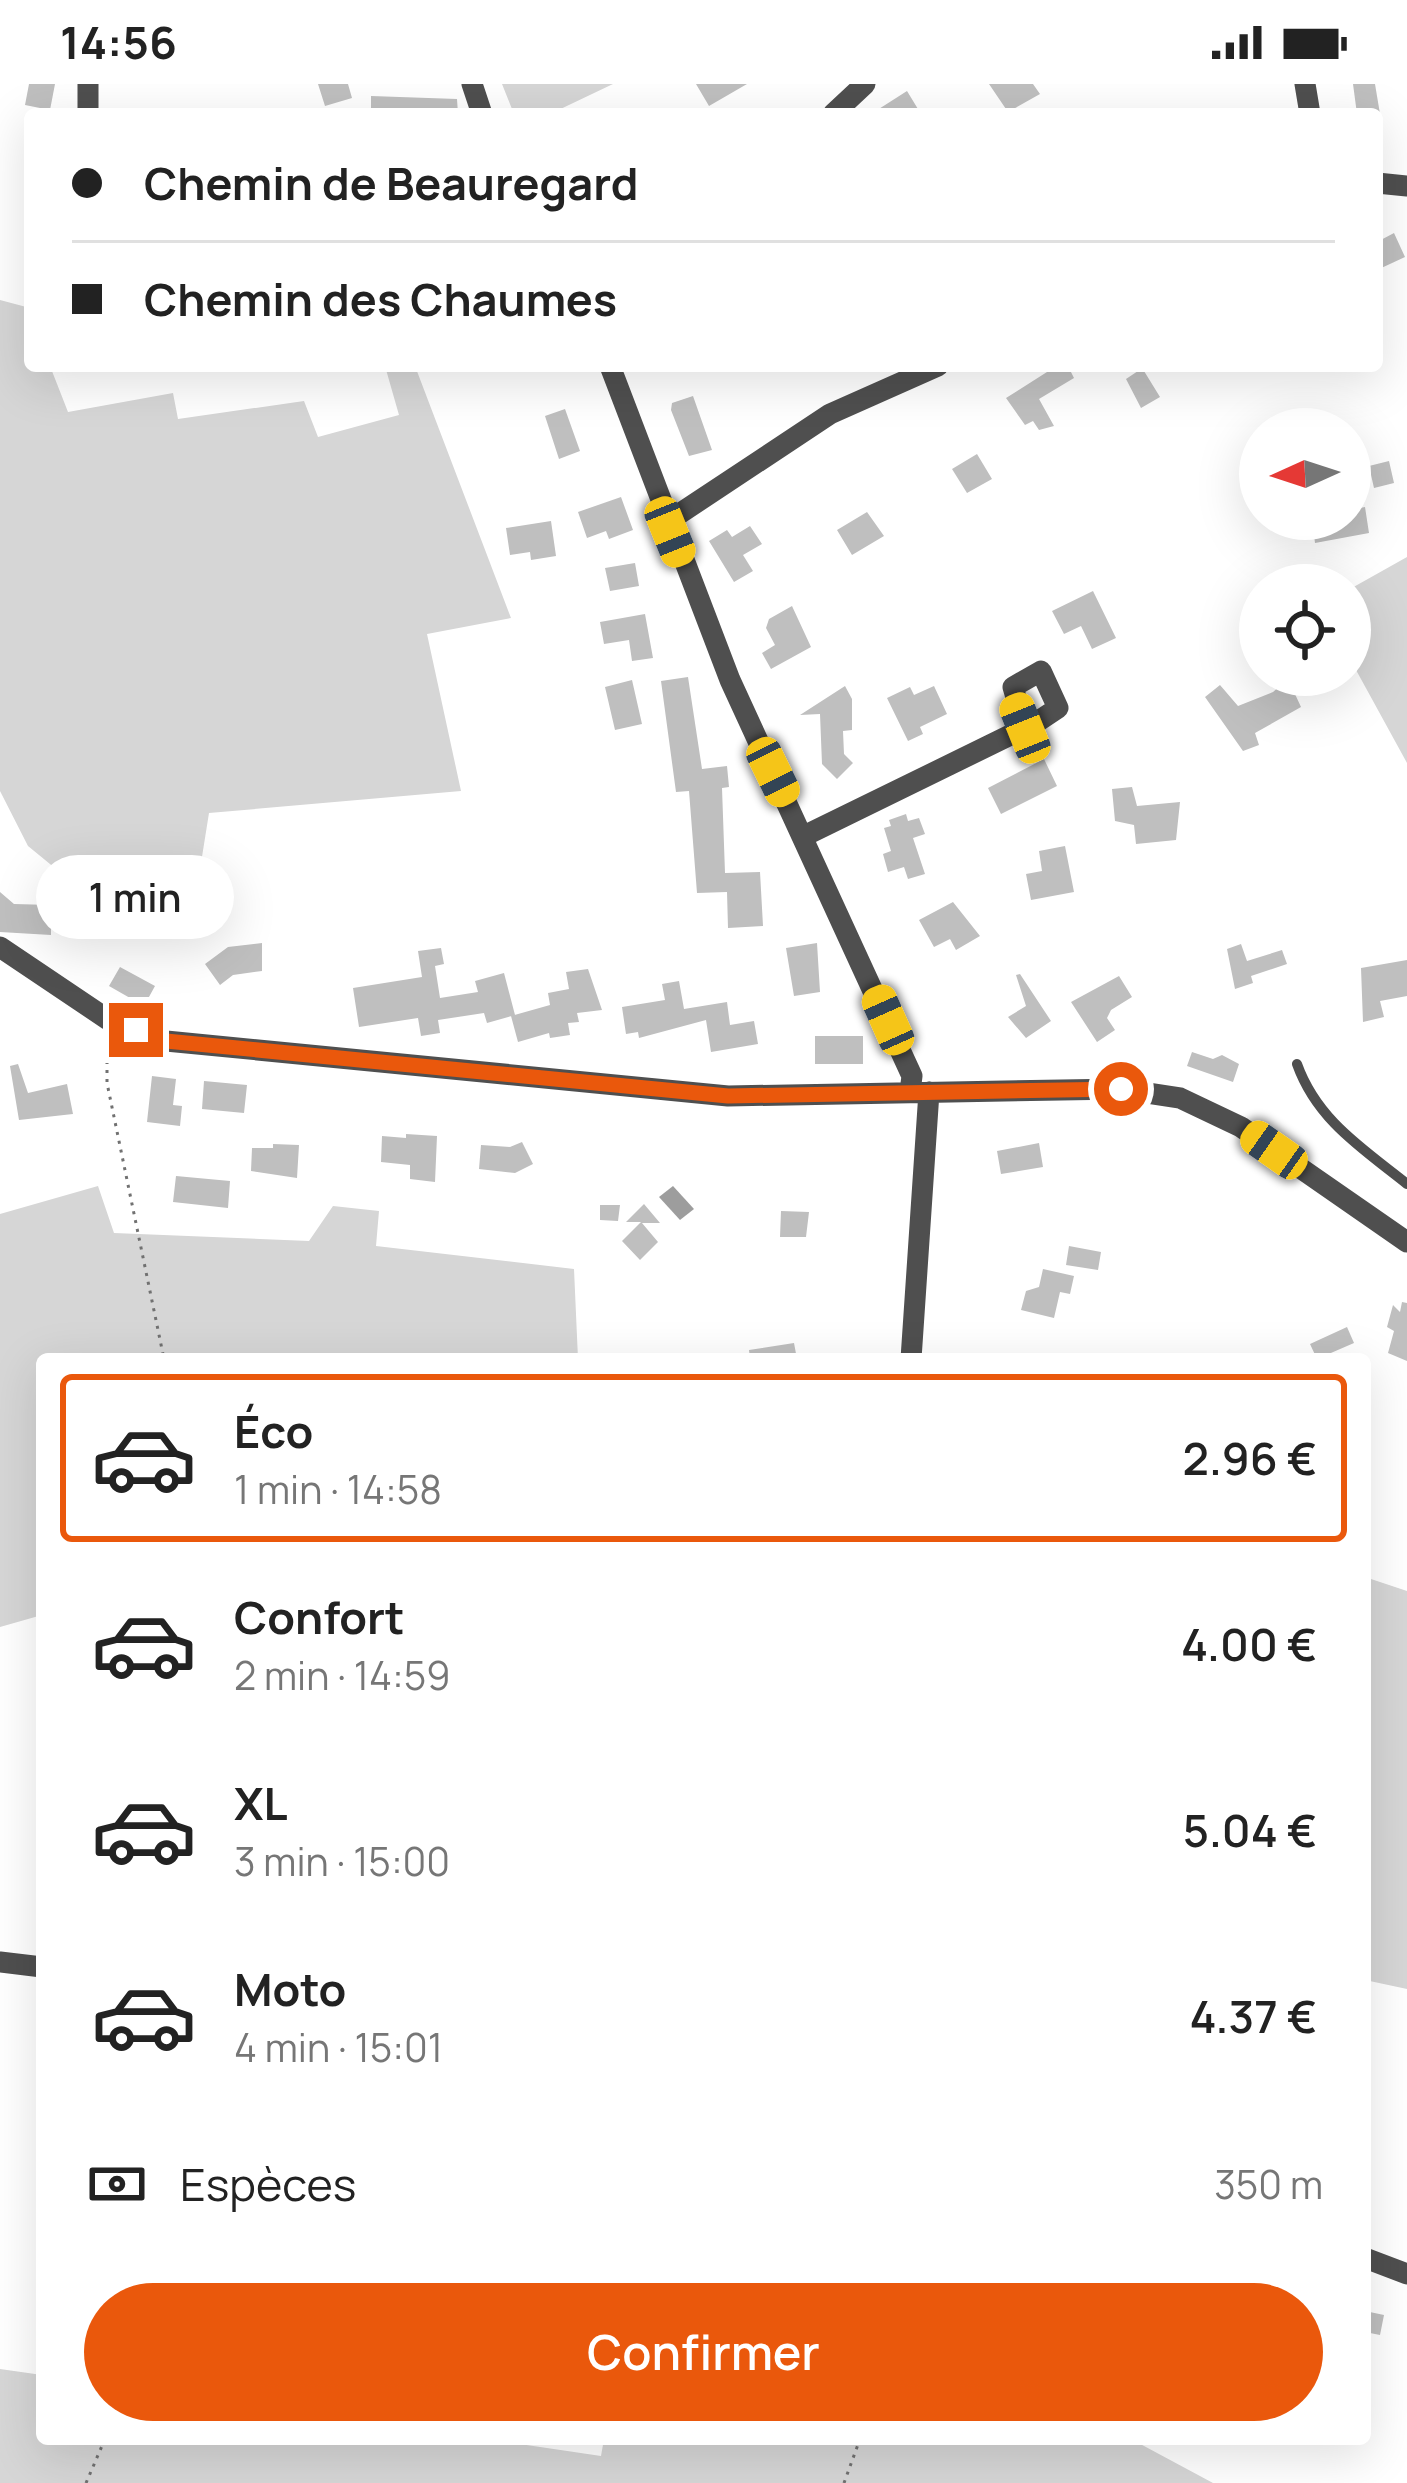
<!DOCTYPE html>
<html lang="fr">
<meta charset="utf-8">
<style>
:root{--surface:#fff;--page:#f6f6f6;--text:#222;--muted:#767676;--line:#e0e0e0;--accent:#ea580c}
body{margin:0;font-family:Manrope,sans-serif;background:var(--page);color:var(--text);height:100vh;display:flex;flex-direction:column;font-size:45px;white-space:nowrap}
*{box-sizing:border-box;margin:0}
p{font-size:39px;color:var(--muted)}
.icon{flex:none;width:66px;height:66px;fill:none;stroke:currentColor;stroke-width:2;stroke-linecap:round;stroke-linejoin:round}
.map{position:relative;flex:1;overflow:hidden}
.panel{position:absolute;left:36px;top:1269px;width:1335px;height:1092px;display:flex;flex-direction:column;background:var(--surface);border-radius:12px;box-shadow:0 12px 48px #0002}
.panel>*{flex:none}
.hud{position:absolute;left:24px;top:24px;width:1359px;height:264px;border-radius:12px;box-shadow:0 12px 48px #0002;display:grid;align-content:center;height:264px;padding:0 48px;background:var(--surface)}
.needle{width:78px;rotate:267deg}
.fabs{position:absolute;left:1239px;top:324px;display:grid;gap:24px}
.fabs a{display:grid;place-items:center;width:132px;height:132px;border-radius:50%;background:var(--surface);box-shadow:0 12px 48px #0002;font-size:60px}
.end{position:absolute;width:54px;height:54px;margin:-27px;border:15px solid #ea580c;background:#fff;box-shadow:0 0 0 6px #fff}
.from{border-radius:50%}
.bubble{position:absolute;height:84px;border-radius:42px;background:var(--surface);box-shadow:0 12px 48px #0002;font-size:39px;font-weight:600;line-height:84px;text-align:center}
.car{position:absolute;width:36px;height:72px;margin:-36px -18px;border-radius:15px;box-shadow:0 0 9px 3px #0007;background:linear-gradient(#f5c518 24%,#345 0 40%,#f5c518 0 76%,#345 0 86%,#f5c518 0)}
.hud b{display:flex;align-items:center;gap:42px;height:114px;font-size:45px}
.hud b+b{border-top:3px solid var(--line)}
.hud i{width:30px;height:30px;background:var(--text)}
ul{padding:21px 0 0;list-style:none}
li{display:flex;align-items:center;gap:36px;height:168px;margin:0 24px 18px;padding:0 24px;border:6px solid transparent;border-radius:12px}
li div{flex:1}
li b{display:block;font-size:45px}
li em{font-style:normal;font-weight:600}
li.on{border-color:var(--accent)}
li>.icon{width:108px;height:108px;stroke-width:1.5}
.pay{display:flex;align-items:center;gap:30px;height:132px;padding:0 48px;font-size:45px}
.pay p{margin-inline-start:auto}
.primary-button{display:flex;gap:24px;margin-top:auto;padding:24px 48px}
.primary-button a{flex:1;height:138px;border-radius:72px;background:var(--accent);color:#fff;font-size:48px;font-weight:600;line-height:138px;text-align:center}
.status{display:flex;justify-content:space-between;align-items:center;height:84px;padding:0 60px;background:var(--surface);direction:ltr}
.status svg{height:33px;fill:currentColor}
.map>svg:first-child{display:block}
.green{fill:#d6d6d6}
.water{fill:#9d9d9d}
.building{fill:#bfbfbf}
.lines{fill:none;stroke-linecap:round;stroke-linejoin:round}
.path{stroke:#717171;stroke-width:3;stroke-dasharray:3 6;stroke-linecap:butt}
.service{stroke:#4f4f4f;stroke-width:10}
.minor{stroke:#4f4f4f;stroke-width:21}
.route{stroke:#ea580c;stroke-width:15}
</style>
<div class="status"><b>14:56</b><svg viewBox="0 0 49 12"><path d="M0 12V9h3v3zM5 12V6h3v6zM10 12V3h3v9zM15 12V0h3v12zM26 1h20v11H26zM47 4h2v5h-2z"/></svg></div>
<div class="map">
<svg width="1407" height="2399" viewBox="0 0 1407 2399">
<rect width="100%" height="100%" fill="#fff"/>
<!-- green -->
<path class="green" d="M 502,0 L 613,0 L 550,30 L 514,30 Z
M 0,216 L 30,224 L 30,282 L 50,282 L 68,328 L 173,309 L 178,335 L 304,317 L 318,353 L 399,331 L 385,282 L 415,282 L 511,534 L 427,550 L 461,707 L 209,729 L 201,779 L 94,816 L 28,762 L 0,707 Z
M 1407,473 L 1407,679 L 1350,575 L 1350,505 Z
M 98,1102 L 114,1149 L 309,1157 L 333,1122 L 379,1127 L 376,1162 L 574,1185 L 578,1275 L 42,1275 L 42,1531 L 0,1543 L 0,1130 Z
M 1365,1493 L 1407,1507 L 1407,1905 L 1365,1896 Z
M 0,2285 L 42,2291 L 42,2355 L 485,2355 L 601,2372 L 604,2355 L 1131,2355 L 1213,2399 L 0,2399 Z"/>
<!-- water -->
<path class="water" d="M 673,1102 L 694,1125 L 680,1136 L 659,1113 Z"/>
<!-- building -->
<path class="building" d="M 29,0 L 55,0 L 50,26 L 25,21 Z
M 318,0 L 348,0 L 352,14 L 325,22 Z
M 696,0 L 747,0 L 709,22 Z
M 989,0 L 1033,0 L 1040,10 L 1008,28 Z
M 1353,0 L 1375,0 L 1380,30 L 1357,30 Z
M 907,7 L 921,30 L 871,30 Z
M 371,12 L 457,15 L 458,30 L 380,30 L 371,27 Z
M 1394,149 L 1405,173 L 1377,186 L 1377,158 Z
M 1042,282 L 1068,282 L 1074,294 L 1039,315 L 1054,342 L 1039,346 L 1033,337 L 1025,341 L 1006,314 L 1047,288 Z
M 1138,287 L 1144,287 L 1160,313 L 1141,324 L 1126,295 Z
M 693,312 L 712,366 L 689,372 L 671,326 L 672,319 Z
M 565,325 L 580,367 L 559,375 L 545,332 Z
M 977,370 L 992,395 L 967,409 L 952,385 Z
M 1389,377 L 1394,399 L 1374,404 L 1369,382 Z
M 621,413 L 633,446 L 609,455 L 606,447 L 587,454 L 578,428 Z
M 1365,423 L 1369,449 L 1315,459 L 1312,435 L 1350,435 L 1350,426 Z
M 867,428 L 884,452 L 852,471 L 837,446 Z
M 551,437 L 556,472 L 531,476 L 530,468 L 510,471 L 506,444 Z
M 750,442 L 762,460 L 743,471 L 753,487 L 734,498 L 709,457 L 727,446 L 732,453 Z
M 635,479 L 639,502 L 610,507 L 605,484 Z
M 1093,507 L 1116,554 L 1092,565 L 1081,542 L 1064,550 L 1052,527 Z
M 792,522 L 811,563 L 771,585 L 762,569 L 775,561 L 766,544 L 769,535 Z
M 645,530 L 653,574 L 632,577 L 629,556 L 604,560 L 600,538 Z
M 688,593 L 702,685 L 727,682 L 729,703 L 722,704 L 725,789 L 760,788 L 763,842 L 728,844 L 727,808 L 697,809 L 689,707 L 676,708 L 661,597 Z
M 1288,595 L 1301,623 L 1255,649 L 1259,661 L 1243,667 L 1205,613 L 1220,601 L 1238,622 L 1273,608 Z
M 632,596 L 642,640 L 615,646 L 605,603 Z
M 845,602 L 852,615 L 852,646 L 843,647 L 844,670 L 853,679 L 837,695 L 822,680 L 820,630 L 800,631 Z
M 934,602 L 947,630 L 920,643 L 923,650 L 908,657 L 887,614 L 910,603 L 914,611 Z
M 1044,675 L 1057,702 L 1001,730 L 988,704 Z
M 1132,703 L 1137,722 L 1180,718 L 1176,756 L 1136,760 L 1134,741 L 1115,737 L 1112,705 Z
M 906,730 L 908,737 L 919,734 L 925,750 L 913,754 L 925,790 L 908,795 L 904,783 L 888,788 L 883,770 L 891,767 L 884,744 L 891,742 L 889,736 Z
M 1065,762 L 1074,808 L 1031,816 L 1026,790 L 1042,787 L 1039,767 Z
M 0,808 L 14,820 L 51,821 L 51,851 L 0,848 Z
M 953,818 L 980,852 L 956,866 L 950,855 L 934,863 L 919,836 Z
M 262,859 L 262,887 L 233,891 L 220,901 L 205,880 L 228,863 Z
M 817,859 L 820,908 L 794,912 L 786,864 Z
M 1241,860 L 1247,877 L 1282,866 L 1287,880 L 1251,892 L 1253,899 L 1235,905 L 1227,865 Z
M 441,864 L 444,880 L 435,882 L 440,914 L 478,908 L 475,897 L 504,889 L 515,931 L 487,939 L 484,929 L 438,936 L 440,949 L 421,952 L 418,934 L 359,943 L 353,904 L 422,893 L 418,867 Z
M 1407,876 L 1407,912 L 1380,917 L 1384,933 L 1363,938 L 1361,884 Z
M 120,883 L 155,902 L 144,922 L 109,902 Z
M 588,885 L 602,926 L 577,929 L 579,938 L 568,939 L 570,951 L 550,954 L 549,949 L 518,958 L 511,932 L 550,921 L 548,909 L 569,905 L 566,888 Z
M 1020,890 L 1051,937 L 1026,954 L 1008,933 L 1026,922 L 1016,891 Z
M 1119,892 L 1132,913 L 1111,926 L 1107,934 L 1115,946 L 1097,958 L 1071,918 Z
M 679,897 L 684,925 L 727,918 L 730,941 L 754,937 L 758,960 L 711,968 L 706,936 L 639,954 L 638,948 L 626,950 L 622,923 L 665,916 L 662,900 Z
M 815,952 L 863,952 L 863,980 L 815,980 Z
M 1192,968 L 1213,975 L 1222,971 L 1239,980 L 1233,998 L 1187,982 Z
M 18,980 L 28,1009 L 67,1000 L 73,1030 L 19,1036 L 10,982 Z
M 152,992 L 176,995 L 173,1021 L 182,1022 L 180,1042 L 147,1038 Z
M 204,997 L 247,1001 L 244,1029 L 202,1025 Z
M 406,1050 L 437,1052 L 435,1098 L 410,1095 L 410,1081 L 381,1078 L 382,1052 L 406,1054 Z
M 522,1058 L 533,1080 L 515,1089 L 479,1085 L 481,1061 L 510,1063 Z
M 1039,1059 L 1043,1083 L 1001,1090 L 997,1067 Z
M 273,1060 L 299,1061 L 297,1094 L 251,1087 L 252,1064 L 273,1064 Z
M 176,1092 L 230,1097 L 228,1124 L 173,1118 Z
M 644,1120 L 660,1139 L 642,1139 L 658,1158 L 640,1176 L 622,1157 L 641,1138 L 626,1138 Z
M 600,1121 L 620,1121 L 618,1137 L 600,1136 Z
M 781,1127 L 809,1128 L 806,1153 L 780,1153 Z
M 1069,1162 L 1101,1168 L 1098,1186 L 1066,1181 Z
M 1043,1185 L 1074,1192 L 1070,1210 L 1060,1208 L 1054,1234 L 1021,1226 L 1026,1207 L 1039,1203 Z
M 1402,1218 L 1407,1219 L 1407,1277 L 1388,1269 L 1394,1247 L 1387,1243 L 1393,1221 L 1400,1228 Z
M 1347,1243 L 1354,1259 L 1317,1275 L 1310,1260 Z
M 794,1259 L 797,1275 L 750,1275 L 749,1266 Z
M 1365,2227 L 1384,2231 L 1380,2251 L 1365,2248 Z"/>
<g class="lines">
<!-- path -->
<path class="path" d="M 107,959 L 107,999 L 164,1275
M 86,2399 L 105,2355
M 844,2399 L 860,2355"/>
<!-- service -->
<path class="service" d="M 1297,980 C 1317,1036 1362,1064 1407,1100"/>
<!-- minor -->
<path class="minor" d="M 472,0 L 482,30
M 1305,0 L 1310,30
M 88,30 L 88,0
M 833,30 L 865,0
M 1377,99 L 1407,102
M 610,282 L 730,596 L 912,992 L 910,1008
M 667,438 L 830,330 L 938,282
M 804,752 L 1037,638 L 1058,624 L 1041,587 L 1013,603 L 1025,644
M 0,863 L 107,935 L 166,957 L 728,1012 L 1121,1005 L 1180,1014 L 1241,1043 L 1407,1158
M 911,1275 L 929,1008
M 0,1878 L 42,1883
M 1365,2174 L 1407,2190"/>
</g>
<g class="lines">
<!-- route -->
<path class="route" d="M 136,946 L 166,957 L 728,1012 L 1121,1005"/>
</g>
</svg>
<div class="fabs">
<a><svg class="needle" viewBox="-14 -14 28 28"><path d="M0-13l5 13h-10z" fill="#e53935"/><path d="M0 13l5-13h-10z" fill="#767676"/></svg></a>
<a><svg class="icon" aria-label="locate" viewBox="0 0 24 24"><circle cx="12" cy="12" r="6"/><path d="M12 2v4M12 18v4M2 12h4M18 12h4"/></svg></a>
</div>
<i class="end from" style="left:1121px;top:1005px"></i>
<i class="end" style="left:136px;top:946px"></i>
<div class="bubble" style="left:36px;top:771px;width:198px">1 min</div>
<i class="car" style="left:670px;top:448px;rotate:158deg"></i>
<i class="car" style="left:1025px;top:644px;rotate:338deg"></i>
<i class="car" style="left:773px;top:688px;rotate:154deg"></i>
<i class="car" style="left:888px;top:936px;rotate:336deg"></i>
<i class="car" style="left:1274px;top:1066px;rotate:305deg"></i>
<div class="hud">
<b><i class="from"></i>Chemin de Beauregard</b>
<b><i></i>Chemin des Chaumes</b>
</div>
<section class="panel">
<ul>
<li class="on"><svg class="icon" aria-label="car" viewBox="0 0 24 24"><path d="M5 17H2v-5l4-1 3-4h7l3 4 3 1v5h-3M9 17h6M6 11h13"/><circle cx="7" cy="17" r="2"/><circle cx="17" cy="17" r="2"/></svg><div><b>Éco</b><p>1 min · 14:58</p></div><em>2.96 €</em></li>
<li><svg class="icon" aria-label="car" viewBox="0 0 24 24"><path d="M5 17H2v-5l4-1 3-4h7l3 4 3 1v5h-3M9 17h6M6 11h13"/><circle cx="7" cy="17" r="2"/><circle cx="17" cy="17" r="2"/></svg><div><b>Confort</b><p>2 min · 14:59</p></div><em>4.00 €</em></li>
<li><svg class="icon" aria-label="car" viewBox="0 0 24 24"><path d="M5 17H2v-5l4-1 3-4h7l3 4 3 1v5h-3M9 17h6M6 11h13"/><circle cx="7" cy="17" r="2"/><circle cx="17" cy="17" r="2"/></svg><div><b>XL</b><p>3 min · 15:00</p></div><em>5.04 €</em></li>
<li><svg class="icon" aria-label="car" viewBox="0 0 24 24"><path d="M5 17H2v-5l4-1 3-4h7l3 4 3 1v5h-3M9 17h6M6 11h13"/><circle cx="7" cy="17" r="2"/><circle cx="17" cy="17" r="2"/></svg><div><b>Moto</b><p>4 min · 15:01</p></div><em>4.37 €</em></li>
</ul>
<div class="pay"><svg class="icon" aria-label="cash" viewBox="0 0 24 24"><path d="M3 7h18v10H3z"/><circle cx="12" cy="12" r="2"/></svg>Espèces<p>350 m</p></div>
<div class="primary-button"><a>Confirmer</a></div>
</section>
</div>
